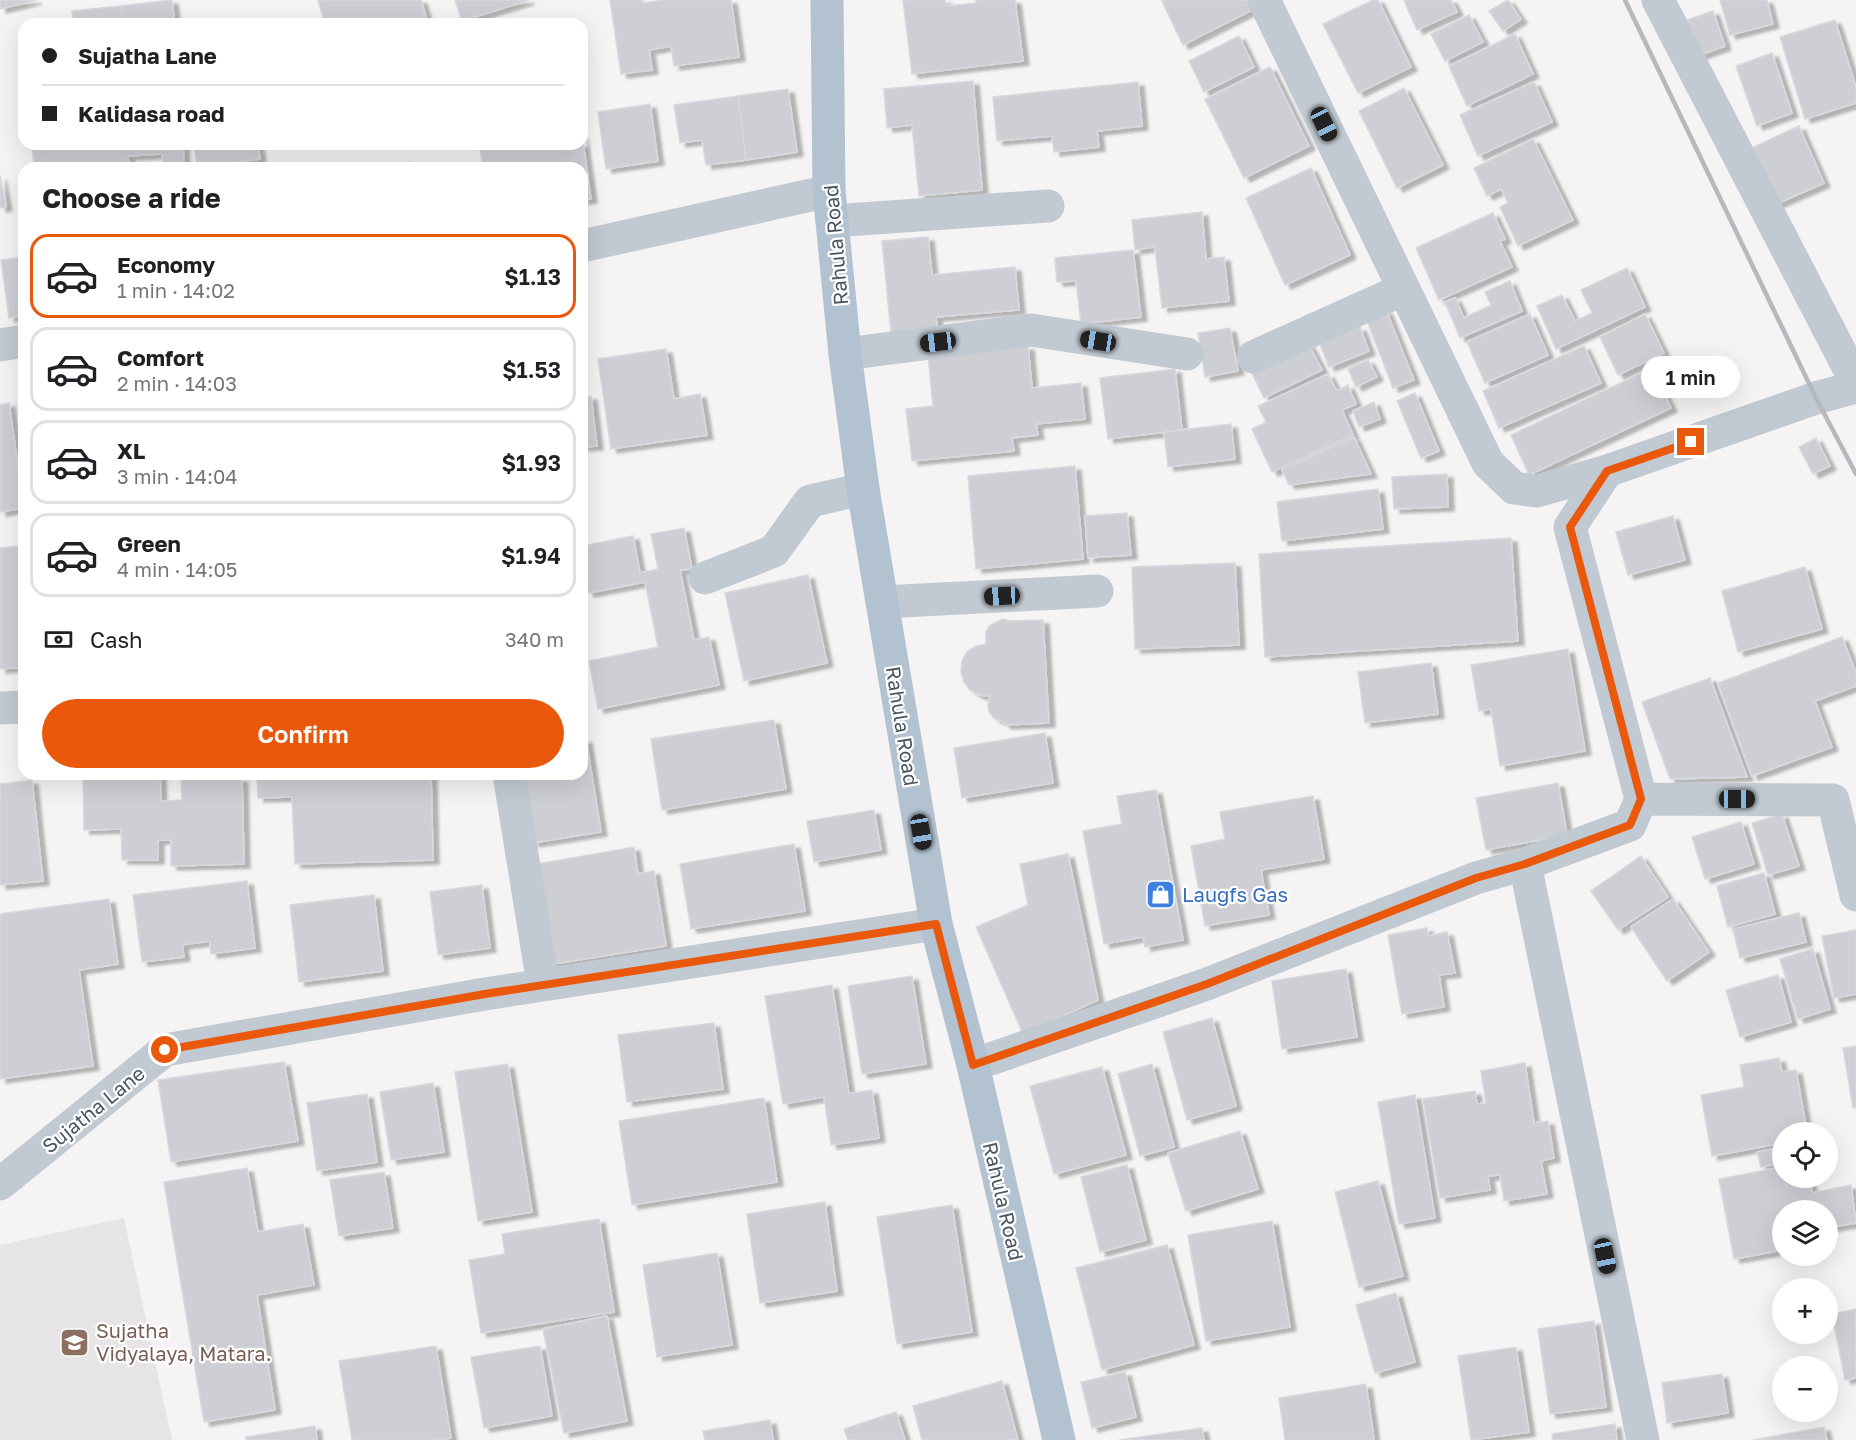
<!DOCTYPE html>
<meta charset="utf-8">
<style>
:root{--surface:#fff;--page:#f2f2f2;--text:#202124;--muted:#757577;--line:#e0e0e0;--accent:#ea580c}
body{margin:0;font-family:"Golos Text",sans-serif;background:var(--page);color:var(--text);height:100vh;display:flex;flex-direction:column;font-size:22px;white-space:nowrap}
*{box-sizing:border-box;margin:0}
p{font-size:20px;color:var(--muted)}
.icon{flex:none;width:33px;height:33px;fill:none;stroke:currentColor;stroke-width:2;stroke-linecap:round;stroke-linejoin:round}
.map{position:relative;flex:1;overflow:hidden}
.details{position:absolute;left:18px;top:162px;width:570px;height:618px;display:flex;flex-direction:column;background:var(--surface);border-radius:18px;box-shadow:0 6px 24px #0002}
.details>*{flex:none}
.banner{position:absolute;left:18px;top:18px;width:570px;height:132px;border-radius:18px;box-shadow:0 6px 24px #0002;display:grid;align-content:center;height:132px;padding:0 24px;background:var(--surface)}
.tools{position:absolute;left:1772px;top:1122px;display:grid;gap:12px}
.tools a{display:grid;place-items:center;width:66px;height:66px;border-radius:50%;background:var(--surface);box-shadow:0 6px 24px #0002;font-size:30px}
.end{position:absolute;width:27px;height:27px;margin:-14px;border:8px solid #ea580c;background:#fff;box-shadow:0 0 0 3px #fff}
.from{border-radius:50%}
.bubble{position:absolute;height:42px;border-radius:21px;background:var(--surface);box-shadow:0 6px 24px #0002;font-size:20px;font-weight:600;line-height:42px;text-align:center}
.car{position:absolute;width:18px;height:36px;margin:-18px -9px;border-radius:8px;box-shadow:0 0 4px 2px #0007;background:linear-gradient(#222 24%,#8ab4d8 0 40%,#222 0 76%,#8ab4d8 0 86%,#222 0)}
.banner b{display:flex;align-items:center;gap:21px;height:57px;font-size:22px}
.banner b+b{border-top:2px solid var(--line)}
.banner i{width:15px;height:15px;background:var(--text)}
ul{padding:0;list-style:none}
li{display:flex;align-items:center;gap:18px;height:84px;margin:0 12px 9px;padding:0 12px;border:3px solid var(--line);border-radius:18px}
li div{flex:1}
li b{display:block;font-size:22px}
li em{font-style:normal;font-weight:600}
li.selected{border-color:var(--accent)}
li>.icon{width:54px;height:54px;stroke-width:1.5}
h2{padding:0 24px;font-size:27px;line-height:72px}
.pay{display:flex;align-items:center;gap:15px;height:66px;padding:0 24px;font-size:22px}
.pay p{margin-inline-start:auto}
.primary-button{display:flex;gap:12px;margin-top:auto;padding:12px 24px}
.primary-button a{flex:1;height:69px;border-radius:36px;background:var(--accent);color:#fff;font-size:24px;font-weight:600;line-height:69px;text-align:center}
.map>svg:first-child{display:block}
.education{fill:#e6e4e5}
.building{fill:#cdcfd5;stroke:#d7d9de;stroke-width:1.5;filter:url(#shadow)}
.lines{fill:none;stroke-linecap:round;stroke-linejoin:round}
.minor{stroke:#c1cad2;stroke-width:33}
.major{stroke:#b3c2d1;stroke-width:33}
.rail{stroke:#b5b8bd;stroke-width:4.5}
.route{stroke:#ea580c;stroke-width:8}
.labels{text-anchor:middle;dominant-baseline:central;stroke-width:4.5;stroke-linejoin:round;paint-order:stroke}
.street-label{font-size:20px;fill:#4a5661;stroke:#fff}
.shop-label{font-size:20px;fill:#366cbe;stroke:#fff;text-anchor:start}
.education-label{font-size:20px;fill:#785e54;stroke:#fff;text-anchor:start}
</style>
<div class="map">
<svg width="1856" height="1440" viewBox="0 0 1856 1440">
<defs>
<filter id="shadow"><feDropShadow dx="6" dy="4" stdDeviation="1.5" flood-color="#0004"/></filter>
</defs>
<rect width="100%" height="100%" fill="#f5f3f3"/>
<!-- education -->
<path class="education" d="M 124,1218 L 172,1440 L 0,1440 L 0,1245 Z"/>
<!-- building -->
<path class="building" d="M 0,0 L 36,0 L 0,9 Z
M 172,0 L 175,24 L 123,24 L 121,6 Z
M 318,0 L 421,0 L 428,24 L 382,24 L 381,22 L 374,24 L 325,24 Z
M 455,0 L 529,0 L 462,21 Z
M 610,0 L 643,0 L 643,3 L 664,0 L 731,0 L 739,57 L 674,66 L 671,46 L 649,50 L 652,70 L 621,74 Z
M 903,0 L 945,0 L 946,6 L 976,3 L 976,0 L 1015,0 L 1023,61 L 912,74 Z
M 1164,0 L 1247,0 L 1252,10 L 1183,45 L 1162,1 Z
M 1373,0 L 1378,0 L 1411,67 L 1358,93 L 1323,24 Z
M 1404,0 L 1451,0 L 1457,12 L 1417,30 Z
M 1508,0 L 1521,19 L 1503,31 L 1489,11 Z
M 1720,0 L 1767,0 L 1773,24 L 1730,35 Z
M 121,6 L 123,24 L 74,24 L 72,11 Z
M 1713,11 L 1725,46 L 1700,55 L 1687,20 Z
M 1469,15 L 1483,42 L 1445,61 L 1431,34 Z
M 1835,20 L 1856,87 L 1856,103 L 1805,119 L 1780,37 Z
M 1515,34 L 1533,74 L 1467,106 L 1449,66 Z
M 1239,36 L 1254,67 L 1204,92 L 1189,61 Z
M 1772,53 L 1792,113 L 1757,126 L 1736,66 Z
M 1270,67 L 1309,146 L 1244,178 L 1205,99 Z
M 973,81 L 982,190 L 919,196 L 912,125 L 887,128 L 884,89 Z
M 1138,82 L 1142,126 L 1097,131 L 1099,147 L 1054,152 L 1052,136 L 997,141 L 993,97 Z
M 1534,82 L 1552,122 L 1478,156 L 1460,115 Z
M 1404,88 L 1443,165 L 1397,188 L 1359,111 Z
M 788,89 L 797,152 L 746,160 L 738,96 Z
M 738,96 L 746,160 L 706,165 L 702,140 L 680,143 L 674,105 Z
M 650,104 L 658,161 L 606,169 L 598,112 Z
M 1799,126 L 1824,183 L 1774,205 L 1749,149 Z
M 582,135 L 591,199 L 582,200 L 582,168 L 483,168 L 480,149 L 517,144 L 582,144 Z
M 1533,139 L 1573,220 L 1518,246 L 1500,207 L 1508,203 L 1501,189 L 1487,196 L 1474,168 Z
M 32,144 L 183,144 L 184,165 L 164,167 L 162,154 L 128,156 L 129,168 L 34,168 Z
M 194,144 L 258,144 L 260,159 L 197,167 Z
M 410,162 L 411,168 L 390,168 Z
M 1311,168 L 1350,255 L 1285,285 L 1246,198 Z
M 0,176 L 6,207 L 0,208 Z
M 1202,212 L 1206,259 L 1224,257 L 1229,301 L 1162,308 L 1155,247 L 1135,250 L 1132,220 Z
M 1493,213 L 1505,239 L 1500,241 L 1512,267 L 1439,300 L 1416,248 Z
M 928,237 L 932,275 L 1015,267 L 1019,310 L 936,317 L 937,329 L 891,333 L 882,241 Z
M 1133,250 L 1141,317 L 1081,324 L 1076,281 L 1057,282 L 1055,258 Z
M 24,257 L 24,316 L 9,318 L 1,260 Z
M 1627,268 L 1645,307 L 1556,349 L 1537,306 L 1562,295 L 1575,321 L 1592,313 L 1581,290 Z
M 1510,281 L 1522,311 L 1460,338 L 1445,302 L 1455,298 L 1464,318 L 1491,305 L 1485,292 Z
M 1386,310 L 1414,380 L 1393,388 L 1366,318 Z
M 1530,314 L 1548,355 L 1485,383 L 1467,342 Z
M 1645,314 L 1664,353 L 1618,375 L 1600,337 Z
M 1360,327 L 1369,351 L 1329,367 L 1319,342 Z
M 1230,328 L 1238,371 L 1205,377 L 1198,333 Z
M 1308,343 L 1322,370 L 1264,398 L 1251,371 Z
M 1028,346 L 1032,388 L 1081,383 L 1085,419 L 1036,424 L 1038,435 L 1012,438 L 1014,451 L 912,461 L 906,409 L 933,406 L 928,356 Z
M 1584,346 L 1601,383 L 1499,428 L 1483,391 Z
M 666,349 L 674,399 L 700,394 L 707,435 L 611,449 L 598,359 Z
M 1368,360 L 1377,377 L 1356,387 L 1348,369 Z
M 1652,368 L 1671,408 L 1529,475 L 1511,435 Z
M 1175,369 L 1182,430 L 1108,439 L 1100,378 Z
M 1328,374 L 1337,391 L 1348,385 L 1356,404 L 1342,410 L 1353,435 L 1272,472 L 1252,429 L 1266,422 L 1258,406 Z
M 1415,393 L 1439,451 L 1421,458 L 1397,401 Z
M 591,396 L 597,446 L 582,447 L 582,397 Z
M 1374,402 L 1380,419 L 1359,427 L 1353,411 Z
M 9,403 L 24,508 L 0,512 L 0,405 Z
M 1231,424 L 1235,459 L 1168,467 L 1164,432 Z
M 1354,437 L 1371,474 L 1289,485 L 1282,470 Z
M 1816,438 L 1830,466 L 1813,474 L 1799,447 Z
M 1075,466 L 1083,559 L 976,569 L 968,476 Z
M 1447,474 L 1448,507 L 1394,509 L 1392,477 Z
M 1378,489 L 1383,529 L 1282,541 L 1277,502 Z
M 1127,513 L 1131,555 L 1088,558 L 1085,516 Z
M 1673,516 L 1685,560 L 1628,575 L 1616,532 Z
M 684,528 L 692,569 L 680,570 L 694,640 L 709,637 L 719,685 L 598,709 L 589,661 L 658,647 L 645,582 L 588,593 L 582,565 L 582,546 L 633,536 L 640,573 L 658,569 L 651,534 Z
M 1511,538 L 1518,641 L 1265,657 L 1259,554 Z
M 19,546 L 24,599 L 24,667 L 0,669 L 0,548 Z
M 1235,563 L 1239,645 L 1135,649 L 1132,567 Z
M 1805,567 L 1822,629 L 1738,652 L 1722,591 Z
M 808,575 L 827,663 L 744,681 L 725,593 Z
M 1002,619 L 1011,621 L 1043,620 L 1049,723 L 1005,725 L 1004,722 L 994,718 L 989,712 L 988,705 L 990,696 L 979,695 L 970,690 L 964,682 L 961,672 L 962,661 L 967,652 L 976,646 L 986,644 L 986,632 L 989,626 Z
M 1842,637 L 1856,673 L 1856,686 L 1815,701 L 1832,747 L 1752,776 L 1718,683 Z
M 1568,649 L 1585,751 L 1500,766 L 1491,709 L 1479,711 L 1471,665 Z
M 1431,663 L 1438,714 L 1365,723 L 1358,672 Z
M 1710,678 L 1747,777 L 1670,779 L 1642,702 Z
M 774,720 L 786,789 L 662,810 L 651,739 Z
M 1045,733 L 1053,783 L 962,798 L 954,748 Z
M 586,739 L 601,832 L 533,843 L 522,774 L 582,774 L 582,740 Z
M 160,774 L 161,801 L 182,800 L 181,779 L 242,778 L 244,864 L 171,866 L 171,840 L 158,840 L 158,860 L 122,860 L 121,829 L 84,830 L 83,775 Z
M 257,774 L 431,774 L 433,860 L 295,864 L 292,797 L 258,798 Z
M 32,780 L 43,881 L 0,885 L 0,784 Z
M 1558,783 L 1567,835 L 1486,850 L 1476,798 Z
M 1156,790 L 1183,940 L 1145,947 L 1143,937 L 1104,944 L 1083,831 L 1122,824 L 1117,796 Z
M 1313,796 L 1324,859 L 1261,870 L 1269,915 L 1205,926 L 1191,846 L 1225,839 L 1220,812 Z
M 874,810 L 881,850 L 814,862 L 807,821 Z
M 1782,814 L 1799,866 L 1768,875 L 1752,823 Z
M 1741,822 L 1754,864 L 1705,879 L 1692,837 Z
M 794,844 L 805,911 L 691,929 L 680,864 Z
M 634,847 L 638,874 L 654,871 L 666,946 L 548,965 L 531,865 Z
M 1068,854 L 1098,1000 L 1023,1034 L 976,927 L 1028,905 L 1020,864 Z
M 1641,856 L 1668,897 L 1618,930 L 1591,891 Z
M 1764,873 L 1775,914 L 1728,927 L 1717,886 Z
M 247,881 L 255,948 L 211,954 L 210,941 L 182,945 L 184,957 L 142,962 L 133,895 Z
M 482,885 L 490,948 L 438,955 L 430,892 Z
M 374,895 L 383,971 L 299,982 L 290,905 Z
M 109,899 L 118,964 L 79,970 L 93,1066 L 0,1079 L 0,914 Z
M 1673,899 L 1709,952 L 1667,981 L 1631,927 Z
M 1799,913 L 1806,942 L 1740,958 L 1733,929 Z
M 1427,928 L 1428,936 L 1447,932 L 1455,973 L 1439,975 L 1444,1007 L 1402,1014 L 1388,935 Z
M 1856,930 L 1856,994 L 1834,998 L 1822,936 Z
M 1813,949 L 1830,1009 L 1798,1019 L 1780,959 Z
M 1346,969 L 1357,1037 L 1282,1049 L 1272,981 Z
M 1778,975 L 1791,1022 L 1740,1037 L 1726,990 Z
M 912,976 L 926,1064 L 862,1074 L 848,986 Z
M 832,985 L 849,1094 L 872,1090 L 879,1138 L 831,1145 L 824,1097 L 783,1104 L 765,996 Z
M 1212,1018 L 1236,1106 L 1187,1120 L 1163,1032 Z
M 714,1023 L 723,1089 L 627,1102 L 618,1035 Z
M 1856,1046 L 1856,1107 L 1853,1108 L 1843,1048 Z
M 1779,1058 L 1782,1072 L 1796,1070 L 1807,1132 L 1782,1132 L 1782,1143 L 1712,1156 L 1701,1095 L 1744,1087 L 1740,1065 Z
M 284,1062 L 298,1141 L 171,1162 L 158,1080 Z
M 1525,1063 L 1534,1123 L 1548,1121 L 1554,1158 L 1541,1161 L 1547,1194 L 1504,1201 L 1500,1175 L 1488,1176 L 1490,1190 L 1440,1198 L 1423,1099 L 1475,1091 L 1477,1104 L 1486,1103 L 1481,1071 Z
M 508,1064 L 532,1212 L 478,1221 L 455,1072 Z
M 1152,1064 L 1174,1147 L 1140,1156 L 1118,1074 Z
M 1102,1067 L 1126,1155 L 1054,1174 L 1030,1086 Z
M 433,1083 L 444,1152 L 391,1160 L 380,1092 Z
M 367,1094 L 377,1162 L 317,1171 L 307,1103 Z
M 1415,1095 L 1435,1218 L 1399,1224 L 1378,1102 Z
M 764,1098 L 777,1182 L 632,1205 L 619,1121 Z
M 1240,1131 L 1258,1189 L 1186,1211 L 1168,1153 Z
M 1782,1147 L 1782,1163 L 1761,1167 L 1757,1152 Z
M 1127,1165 L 1146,1240 L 1100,1252 L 1081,1177 Z
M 1782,1167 L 1782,1178 L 1809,1178 L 1812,1193 L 1851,1185 L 1856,1223 L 1827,1228 L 1827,1210 L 1782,1210 L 1782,1250 L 1734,1259 L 1719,1179 Z
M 247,1168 L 258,1232 L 303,1224 L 314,1285 L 257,1295 L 275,1410 L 204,1422 L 164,1182 Z
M 384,1172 L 393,1228 L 339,1236 L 330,1180 Z
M 1378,1181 L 1403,1276 L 1359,1287 L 1335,1192 Z
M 825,1202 L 837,1291 L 760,1303 L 747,1214 Z
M 952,1205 L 972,1332 L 897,1344 L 877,1217 Z
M 599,1219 L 614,1312 L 481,1333 L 469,1260 L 505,1254 L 502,1234 Z
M 1272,1221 L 1290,1327 L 1206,1341 L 1188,1235 Z
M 1167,1245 L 1194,1345 L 1102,1370 L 1076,1268 Z
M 717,1253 L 732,1345 L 657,1357 L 643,1265 Z
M 1396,1293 L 1415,1362 L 1375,1373 L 1356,1305 Z
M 1856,1309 L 1856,1378 L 1845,1380 L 1832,1314 Z
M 607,1316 L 627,1421 L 564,1433 L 543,1329 Z
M 1594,1321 L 1606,1407 L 1550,1414 L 1538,1329 Z
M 436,1346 L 451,1438 L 437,1440 L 352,1440 L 339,1361 Z
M 540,1346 L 552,1416 L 484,1428 L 471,1357 Z
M 1516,1347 L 1529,1432 L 1471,1440 L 1458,1356 Z
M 1125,1372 L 1136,1417 L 1092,1428 L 1081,1382 Z
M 1722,1374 L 1728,1413 L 1667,1423 L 1662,1383 Z
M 1002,1381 L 1018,1440 L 922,1440 L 913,1406 Z
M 1366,1384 L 1374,1440 L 1285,1440 L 1279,1398 Z
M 896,1412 L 905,1440 L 848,1440 L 844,1429 Z
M 770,1420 L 773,1440 L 705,1440 L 703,1431 Z
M 1615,1424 L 1617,1440 L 1553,1440 L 1552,1434 Z
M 315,1426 L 317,1440 L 246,1440 L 246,1437 Z
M 1824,1427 L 1827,1440 L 1753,1440 Z
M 1202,1428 L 1204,1440 L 1119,1440 Z"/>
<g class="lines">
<!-- minor -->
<path class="minor" d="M 1264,0 L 1488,463 L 1514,488 L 1537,491 L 1607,471
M 1658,0 L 1856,382
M 832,221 L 1048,206
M 582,246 L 829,191
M 0,345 L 24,341
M 845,354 L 1031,330 L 1187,354
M 1253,357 L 1404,289
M 705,578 L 774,551 L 810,501 L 863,489
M 883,602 L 1097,591
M 0,708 L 24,707
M 509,774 L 543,984
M 1641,799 L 1833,800 L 1856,895
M 1525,864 L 1643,1440
M 973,1065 L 1207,984 L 1476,878 L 1525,864 L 1630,825 L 1641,799 L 1570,527 L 1607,471 L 1816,398 L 1856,387
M 0,1184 L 165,1050 L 485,994 L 936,924"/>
<!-- major -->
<path class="major" d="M 827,0 L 829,191 L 845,354 L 863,489 L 936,924 L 973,1065 L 1059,1440"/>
<!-- rail -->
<path class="rail" d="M 1625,0 L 1816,398 L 1856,474"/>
</g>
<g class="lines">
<!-- route -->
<path class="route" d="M 165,1050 L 485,994 L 936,924 L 973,1065 L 1207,984 L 1476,878 L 1525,864 L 1630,825 L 1641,799 L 1570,527 L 1607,471 L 1691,442"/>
</g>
<!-- icons -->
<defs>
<symbol id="shop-square" viewBox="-11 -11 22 22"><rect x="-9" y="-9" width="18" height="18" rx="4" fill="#3f7fe0" stroke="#fff"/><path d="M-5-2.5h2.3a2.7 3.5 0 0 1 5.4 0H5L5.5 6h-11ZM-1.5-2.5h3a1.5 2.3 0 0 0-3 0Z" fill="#fff"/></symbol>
<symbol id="school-square" viewBox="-11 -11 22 22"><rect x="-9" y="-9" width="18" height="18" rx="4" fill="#8d6e63" stroke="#fff"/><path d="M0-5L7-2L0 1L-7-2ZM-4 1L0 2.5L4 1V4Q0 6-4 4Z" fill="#fff"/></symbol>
</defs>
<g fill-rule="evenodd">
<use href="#shop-square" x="1144" y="878" width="33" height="33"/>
<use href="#school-square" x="58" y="1326" width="33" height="33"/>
</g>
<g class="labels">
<!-- street labels -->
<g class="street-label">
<text transform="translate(835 245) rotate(-95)">Rahula Road</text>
<text transform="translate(903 726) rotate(81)">Rahula Road</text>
<text transform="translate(93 1109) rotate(-39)">Sujatha Lane</text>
<text transform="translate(1004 1201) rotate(77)">Rahula Road</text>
</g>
<!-- shop labels -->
<g class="shop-label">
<text x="1182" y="894">Laugfs Gas</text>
</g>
<!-- education labels -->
<g class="education-label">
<text x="96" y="1330">Sujatha<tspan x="96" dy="23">Vidyalaya, Matara.</tspan></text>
</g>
</g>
</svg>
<div class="tools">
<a><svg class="icon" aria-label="locate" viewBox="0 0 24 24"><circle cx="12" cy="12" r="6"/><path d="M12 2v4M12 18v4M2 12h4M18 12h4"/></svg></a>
<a><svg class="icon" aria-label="layers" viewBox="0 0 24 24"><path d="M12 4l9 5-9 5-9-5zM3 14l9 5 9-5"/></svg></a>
<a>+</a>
<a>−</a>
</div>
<i class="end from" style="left:165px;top:1050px"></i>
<i class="end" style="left:1691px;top:442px"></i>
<div class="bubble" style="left:1641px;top:356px;width:99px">1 min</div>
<i class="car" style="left:1324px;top:124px;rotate:154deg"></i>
<i class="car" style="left:1098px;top:341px;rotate:279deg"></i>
<i class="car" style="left:938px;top:342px;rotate:263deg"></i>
<i class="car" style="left:1002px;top:596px;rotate:267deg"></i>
<i class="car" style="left:1737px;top:799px;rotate:90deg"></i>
<i class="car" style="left:921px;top:832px;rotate:170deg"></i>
<i class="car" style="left:1605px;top:1256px;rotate:168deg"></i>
<div class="banner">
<b><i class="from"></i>Sujatha Lane</b>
<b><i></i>Kalidasa road</b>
</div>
<section class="details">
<h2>Choose a ride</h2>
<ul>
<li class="selected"><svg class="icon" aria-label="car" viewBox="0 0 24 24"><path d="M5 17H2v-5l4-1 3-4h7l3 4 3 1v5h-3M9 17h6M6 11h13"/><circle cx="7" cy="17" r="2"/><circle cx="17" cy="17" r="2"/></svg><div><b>Economy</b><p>1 min · 14:02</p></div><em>$1.13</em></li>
<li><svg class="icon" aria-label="car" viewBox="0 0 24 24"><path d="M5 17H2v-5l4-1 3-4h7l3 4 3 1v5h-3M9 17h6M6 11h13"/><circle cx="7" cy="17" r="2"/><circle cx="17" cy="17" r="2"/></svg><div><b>Comfort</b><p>2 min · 14:03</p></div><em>$1.53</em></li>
<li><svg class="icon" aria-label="car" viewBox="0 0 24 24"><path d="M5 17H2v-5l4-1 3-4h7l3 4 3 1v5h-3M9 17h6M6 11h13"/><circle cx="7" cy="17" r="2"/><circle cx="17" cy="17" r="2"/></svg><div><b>XL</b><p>3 min · 14:04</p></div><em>$1.93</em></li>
<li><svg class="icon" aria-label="car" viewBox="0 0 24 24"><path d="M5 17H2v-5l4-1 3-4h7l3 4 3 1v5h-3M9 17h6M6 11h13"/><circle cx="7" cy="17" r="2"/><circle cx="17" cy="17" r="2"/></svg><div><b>Green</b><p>4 min · 14:05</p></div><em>$1.94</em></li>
</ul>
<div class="pay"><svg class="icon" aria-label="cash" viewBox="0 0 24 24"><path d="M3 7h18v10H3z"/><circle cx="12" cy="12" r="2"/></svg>Cash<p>340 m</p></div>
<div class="primary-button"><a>Confirm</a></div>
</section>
</div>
